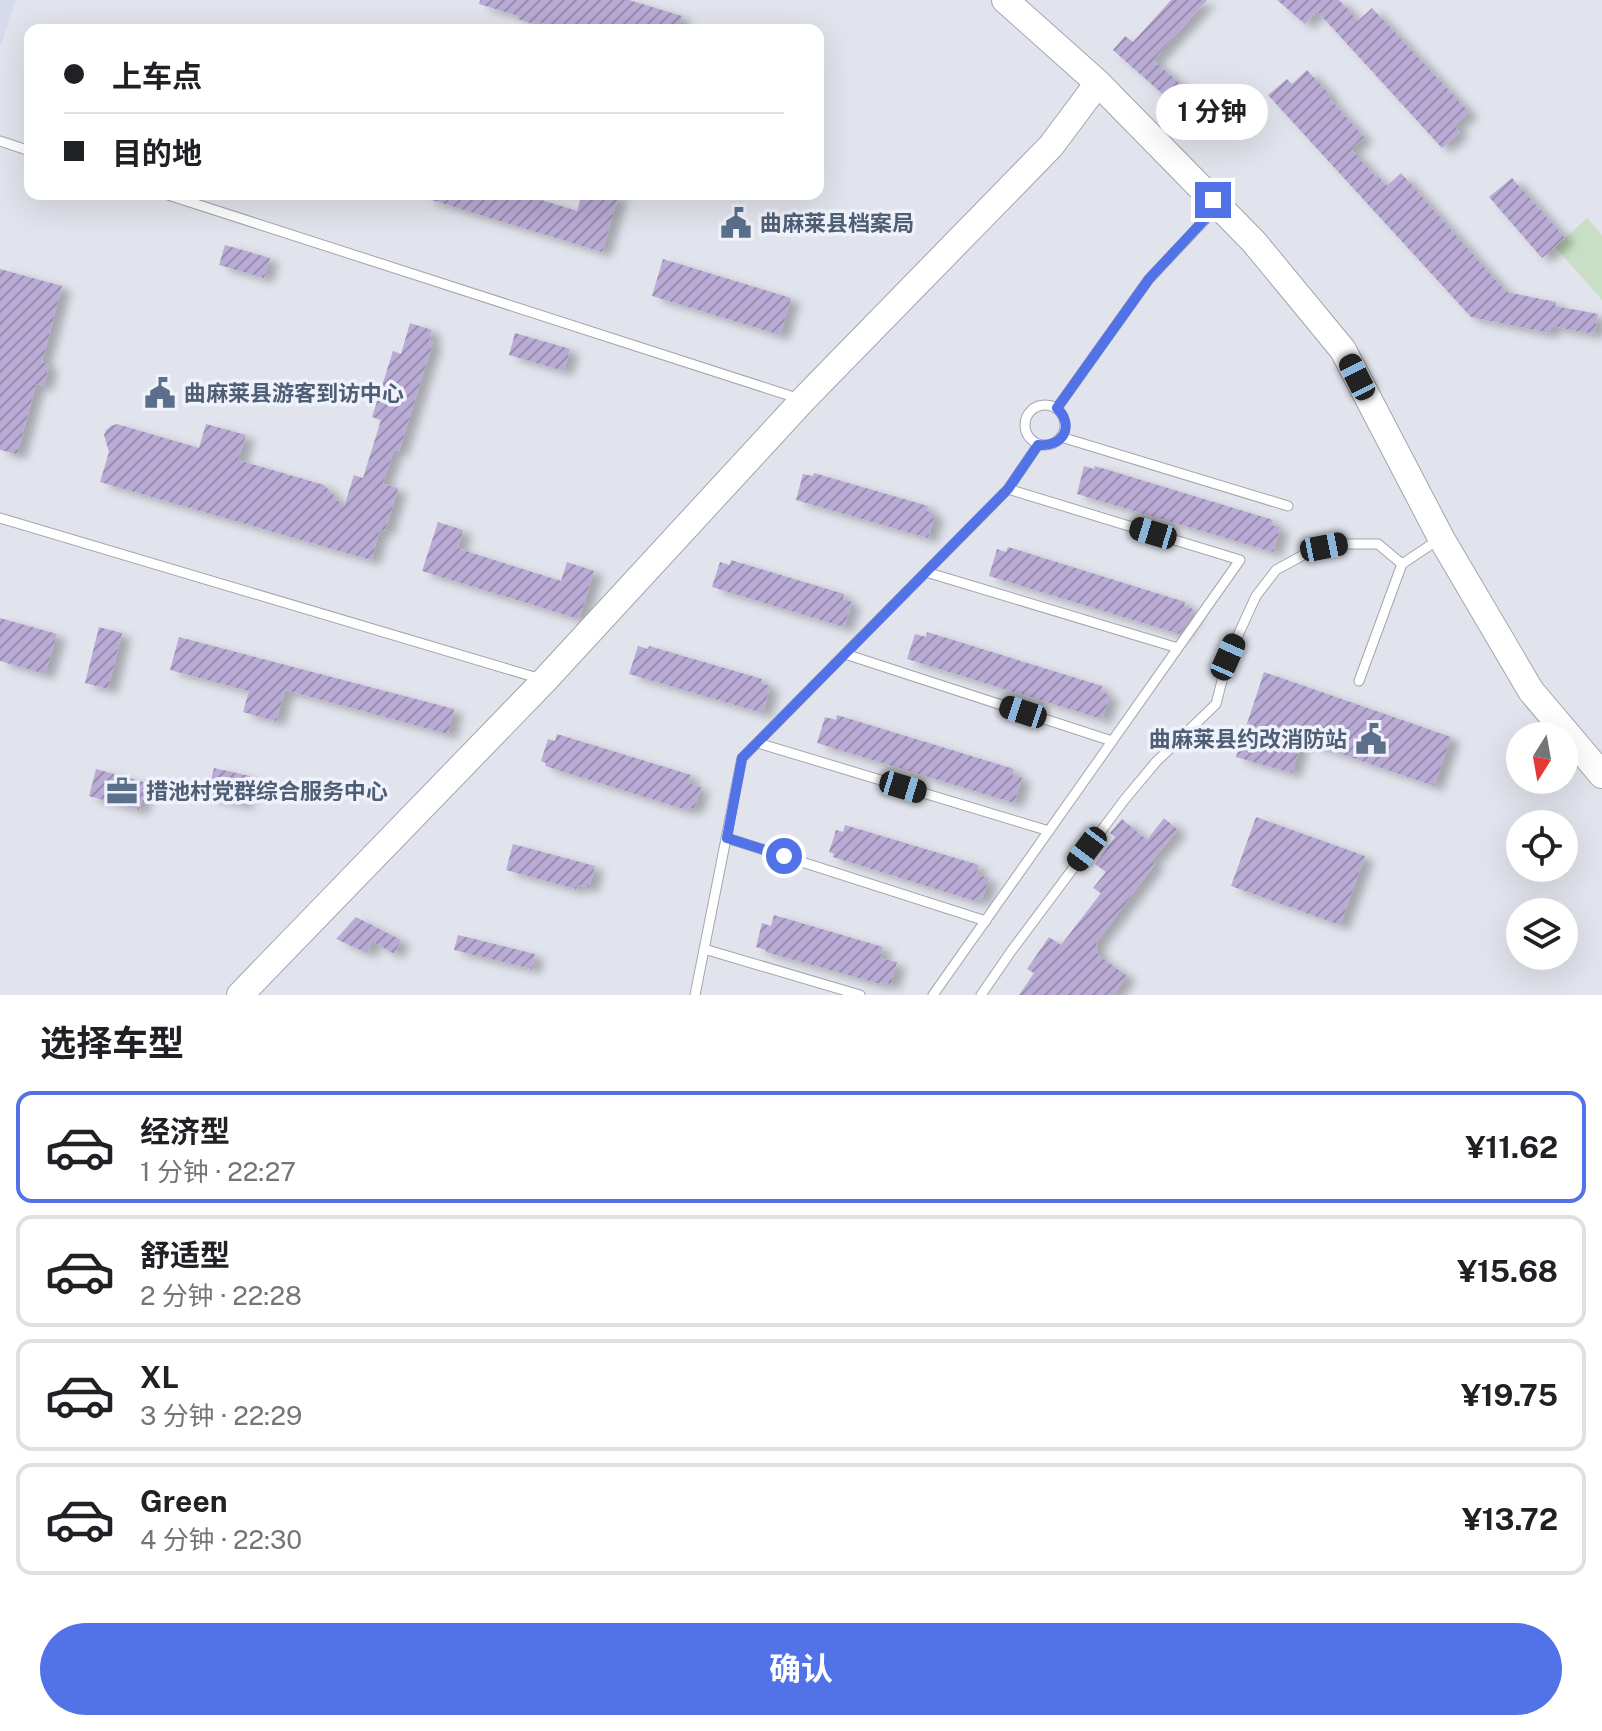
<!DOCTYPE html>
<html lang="zh">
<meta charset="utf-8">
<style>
:root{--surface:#fff;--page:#f6f6f6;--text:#202124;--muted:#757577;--line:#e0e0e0;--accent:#5273e7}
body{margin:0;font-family:"Public Sans","Noto Sans SC",sans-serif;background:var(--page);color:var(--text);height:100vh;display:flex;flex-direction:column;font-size:30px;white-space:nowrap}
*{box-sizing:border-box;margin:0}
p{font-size:26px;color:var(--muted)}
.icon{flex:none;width:44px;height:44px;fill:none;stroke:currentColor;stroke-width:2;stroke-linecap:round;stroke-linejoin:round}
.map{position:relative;height:995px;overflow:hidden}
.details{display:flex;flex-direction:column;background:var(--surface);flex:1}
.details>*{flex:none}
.guide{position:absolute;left:24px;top:24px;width:800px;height:176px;border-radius:16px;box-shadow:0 8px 32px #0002;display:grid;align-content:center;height:176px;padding:0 40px;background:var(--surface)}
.needle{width:52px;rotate:191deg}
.fabs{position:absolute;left:1506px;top:722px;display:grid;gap:16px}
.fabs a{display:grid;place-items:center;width:72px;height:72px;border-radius:50%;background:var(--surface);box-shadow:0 8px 32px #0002;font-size:40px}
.end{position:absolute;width:36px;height:36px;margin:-18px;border:10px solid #5273e7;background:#fff;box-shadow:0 0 0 4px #fff}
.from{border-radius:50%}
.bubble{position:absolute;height:56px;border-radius:28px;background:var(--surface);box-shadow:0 8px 32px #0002;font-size:26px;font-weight:700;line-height:56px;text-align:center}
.car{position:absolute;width:24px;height:48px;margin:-24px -12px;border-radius:10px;box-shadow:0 0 6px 2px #0007;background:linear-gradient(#222 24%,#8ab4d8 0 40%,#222 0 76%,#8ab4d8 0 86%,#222 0)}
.guide b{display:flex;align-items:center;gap:28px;height:76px;font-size:30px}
.guide b+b{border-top:2px solid var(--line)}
.guide i{width:20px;height:20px;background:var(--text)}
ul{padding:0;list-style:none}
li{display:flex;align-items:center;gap:24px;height:112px;margin:0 16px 12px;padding:0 24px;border:4px solid var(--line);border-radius:16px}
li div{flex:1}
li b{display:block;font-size:30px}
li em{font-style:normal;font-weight:700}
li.selected{border-color:var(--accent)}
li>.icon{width:72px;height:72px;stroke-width:1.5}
h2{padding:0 40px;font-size:36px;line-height:96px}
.primary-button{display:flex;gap:16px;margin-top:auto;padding:16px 40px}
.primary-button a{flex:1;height:92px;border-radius:48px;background:var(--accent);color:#fff;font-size:32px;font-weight:700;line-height:92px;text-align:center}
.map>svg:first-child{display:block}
.built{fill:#d7daeb}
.grass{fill:#c9dfc5}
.building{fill:url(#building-hatch);filter:url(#shadow)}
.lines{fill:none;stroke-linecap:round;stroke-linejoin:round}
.lane-casing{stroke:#a3a5ae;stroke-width:11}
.secondary-casing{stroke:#a3a5ae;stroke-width:28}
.lane{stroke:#fff;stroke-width:9}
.secondary{stroke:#fff;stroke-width:26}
.route{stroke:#5273e7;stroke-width:10}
.labels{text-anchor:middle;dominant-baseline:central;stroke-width:7;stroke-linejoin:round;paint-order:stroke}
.service-label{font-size:22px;font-weight:bold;fill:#4e5e75;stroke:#eff1fb;text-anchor:start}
</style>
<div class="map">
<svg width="1602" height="995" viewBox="0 0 1602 995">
<defs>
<pattern id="building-hatch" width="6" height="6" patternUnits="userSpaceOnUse" patternTransform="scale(2)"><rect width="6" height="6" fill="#b9abd5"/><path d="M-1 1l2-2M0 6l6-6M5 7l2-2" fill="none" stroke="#988cae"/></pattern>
<filter id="shadow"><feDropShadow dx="9" dy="5" stdDeviation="4" flood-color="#0004"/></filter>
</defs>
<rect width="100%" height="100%" fill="#e2e4ed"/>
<!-- built -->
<path class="built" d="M 0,0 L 16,0 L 0,47 Z"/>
<!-- grass -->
<path class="grass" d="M 1587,218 L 1602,235 L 1602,300 L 1555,247 Z"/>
<!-- building -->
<path class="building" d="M 480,0 L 629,0 L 682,16 L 678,30 L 564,30 L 534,21 L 533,24 L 518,19 L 519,16 L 479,4 Z
M 1171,0 L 1207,0 L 1153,60 L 1206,106 L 1193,121 L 1113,50 L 1125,36 L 1133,42 Z
M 1277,0 L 1339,0 L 1358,21 L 1372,8 L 1469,112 L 1454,126 L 1460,132 L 1442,148 L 1317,11 L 1305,24 Z
M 1307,70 L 1330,95 L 1328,97 L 1364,137 L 1351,149 L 1376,177 L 1378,176 L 1387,186 L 1401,173 L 1506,292 L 1556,302 L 1555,306 L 1598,314 L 1594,334 L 1551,326 L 1549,333 L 1471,317 L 1268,95 L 1287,79 L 1292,84 Z
M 1512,178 L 1565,238 L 1542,258 L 1489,197 Z
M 425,194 L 522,194 L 577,211 L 582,194 L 619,194 L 602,252 L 425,198 Z
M 225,245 L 270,258 L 264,278 L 219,265 Z
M 663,259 L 791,298 L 780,335 L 652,296 Z
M 0,269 L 62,286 L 42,362 L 49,365 L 44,386 L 36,384 L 17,454 L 0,450 Z
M 410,323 L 432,330 L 429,340 L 433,342 L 399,451 L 394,450 L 384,479 L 383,484 L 398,488 L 385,531 L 380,529 L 371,560 L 100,482 L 109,452 L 104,435 L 106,430 L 111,426 L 117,424 L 199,448 L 206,424 L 246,435 L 238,460 L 324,485 L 344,507 L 354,475 L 363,478 L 381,420 L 372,417 L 393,351 L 401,354 Z
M 515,333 L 570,349 L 564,371 L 509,355 Z
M 1084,466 L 1094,469 L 1095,466 L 1273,520 L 1271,525 L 1280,527 L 1273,552 L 1077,494 Z
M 814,473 L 928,506 L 927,511 L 935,514 L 928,538 L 796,500 L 803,474 L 813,476 Z
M 438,522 L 463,530 L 458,548 L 472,553 L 561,581 L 567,562 L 594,571 L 579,619 L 422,571 Z
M 1008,547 L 1185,602 L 1184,606 L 1193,609 L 1190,618 L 1179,634 L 989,576 L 997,549 L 1006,552 Z
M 731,560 L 844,594 L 843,599 L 852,602 L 844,627 L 712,587 L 720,562 L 730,565 Z
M 0,618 L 57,634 L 45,674 L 0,661 Z
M 99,627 L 122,633 L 108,689 L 85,683 Z
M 927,632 L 1102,686 L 1101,692 L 1110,695 L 1102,719 L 907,659 L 915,634 L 926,637 Z
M 179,637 L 454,709 L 448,734 L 285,690 L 276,721 L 243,712 L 249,691 L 170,670 Z
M 638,646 L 648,649 L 649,646 L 762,679 L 761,683 L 770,686 L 763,713 L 629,674 Z
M 1264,672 L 1451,737 L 1434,786 L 1301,740 L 1292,773 L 1236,757 Z
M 837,715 L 1014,769 L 1012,775 L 1022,777 L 1014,803 L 817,743 L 825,717 L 836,720 Z
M 557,734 L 691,775 L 688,783 L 701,787 L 694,809 L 688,807 L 687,810 L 545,766 L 546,763 L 541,761 L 548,739 L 555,741 Z
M 214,768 L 250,776 L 244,804 L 207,796 Z
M 96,769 L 147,783 L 139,810 L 89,796 Z
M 1256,817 L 1365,856 L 1340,925 L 1231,886 Z
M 1164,818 L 1178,830 L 1151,861 L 1155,864 L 1096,943 L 1098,955 L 1127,976 L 1113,995 L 1019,995 L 1034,973 L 1027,969 L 1049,937 L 1061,945 L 1101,893 L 1093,888 L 1106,872 L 1095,864 L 1115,837 L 1110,833 L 1122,819 L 1147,840 Z
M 845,825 L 979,865 L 976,874 L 989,878 L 982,900 L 976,898 L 975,901 L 833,857 L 834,854 L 829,852 L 836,830 L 843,832 Z
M 513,844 L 595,866 L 589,888 L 578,885 L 576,889 L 506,870 Z
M 774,915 L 883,947 L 880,958 L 897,962 L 891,984 L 881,982 L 880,984 L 766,952 L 766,950 L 756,947 L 762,923 L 771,926 Z
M 356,917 L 401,940 L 394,954 L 372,941 L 367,953 L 336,939 Z
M 458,935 L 535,954 L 532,969 L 454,950 Z"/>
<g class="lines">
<defs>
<path id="lane" d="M 0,141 L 30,151
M 165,194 L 800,399
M1025 425a20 20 0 1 1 40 0a20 20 0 1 1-40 0Z
M 1057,408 L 1149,279 L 1216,208
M 1061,437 L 1288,506
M 0,518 L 541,679
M 926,572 L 1178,648
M 845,654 L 1112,741
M 1359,681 L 1402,564 L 1438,540
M 758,743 L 1049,831
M 727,838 L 986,921
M 704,949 L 860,995
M 695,995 L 742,758 L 1008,489 L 1038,445
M 933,995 L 1240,560 L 1008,489
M 981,995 L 1012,950 L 1125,799 L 1156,762 L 1216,704 L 1228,657 L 1256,596 L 1276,570 L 1307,553 L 1342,544 L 1378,544 L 1402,564"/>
<path id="secondary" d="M 1005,0 L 1098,83 L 1254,242 L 1343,350 L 1441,538 L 1531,691 L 1602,775
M 240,995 L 545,680 L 803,400 L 1051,146 L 1098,83"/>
</defs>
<!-- lane casing -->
<use href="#lane" class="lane-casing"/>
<!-- secondary casing -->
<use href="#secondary" class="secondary-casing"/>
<!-- lane -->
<use href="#lane" class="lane"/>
<!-- secondary -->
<use href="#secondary" class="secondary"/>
</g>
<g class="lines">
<!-- route -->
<path class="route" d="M 784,856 L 727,838 L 742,758 L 1008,489 L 1038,445 C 1063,447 1075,427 1057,408 L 1149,279 L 1218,205 L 1213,200"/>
</g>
<!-- icons -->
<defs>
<symbol id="civic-bare" viewBox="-9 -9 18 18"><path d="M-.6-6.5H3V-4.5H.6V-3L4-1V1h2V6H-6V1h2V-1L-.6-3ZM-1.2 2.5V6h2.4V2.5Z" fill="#5c6f8a" stroke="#eff1fb" stroke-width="2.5" paint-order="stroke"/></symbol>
<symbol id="office-bare" viewBox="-9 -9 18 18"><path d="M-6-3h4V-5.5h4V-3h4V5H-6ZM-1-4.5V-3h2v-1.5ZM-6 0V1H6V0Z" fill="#5c6f8a" stroke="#eff1fb" stroke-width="2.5" paint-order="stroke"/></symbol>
</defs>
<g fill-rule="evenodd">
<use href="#civic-bare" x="714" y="201" width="44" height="44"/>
<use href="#civic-bare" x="138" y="371" width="44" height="44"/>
<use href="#civic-bare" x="1349" y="717" width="44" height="44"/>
<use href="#office-bare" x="100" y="769" width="44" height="44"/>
</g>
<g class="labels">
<!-- service labels -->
<g class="service-label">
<text x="760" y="223">曲麻莱县档案局</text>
<text x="184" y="393">曲麻莱县游客到访中心</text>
<text x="1347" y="739" text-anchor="end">曲麻莱县约改消防站</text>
<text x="146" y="791">措池村党群综合服务中心</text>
</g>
</g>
</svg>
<div class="fabs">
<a><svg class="needle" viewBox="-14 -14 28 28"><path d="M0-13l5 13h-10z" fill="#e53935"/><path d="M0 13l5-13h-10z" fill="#757577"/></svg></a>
<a><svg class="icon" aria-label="locate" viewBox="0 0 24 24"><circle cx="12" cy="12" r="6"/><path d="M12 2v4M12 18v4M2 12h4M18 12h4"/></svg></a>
<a><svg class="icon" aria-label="layers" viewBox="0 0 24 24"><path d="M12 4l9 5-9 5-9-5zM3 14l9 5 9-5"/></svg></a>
</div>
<i class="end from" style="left:784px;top:856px"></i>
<i class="end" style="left:1213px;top:200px"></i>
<div class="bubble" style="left:1156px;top:84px;width:112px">1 分钟</div>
<i class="car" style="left:1357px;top:377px;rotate:333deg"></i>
<i class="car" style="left:1153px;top:533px;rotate:287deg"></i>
<i class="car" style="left:1324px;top:547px;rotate:79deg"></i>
<i class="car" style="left:1228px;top:657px;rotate:24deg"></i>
<i class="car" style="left:1023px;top:712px;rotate:288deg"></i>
<i class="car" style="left:903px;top:787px;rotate:107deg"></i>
<i class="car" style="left:1087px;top:849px;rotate:217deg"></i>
<div class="guide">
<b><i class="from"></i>上车点</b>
<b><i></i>目的地</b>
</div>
</div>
<section class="details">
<h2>选择车型</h2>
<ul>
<li class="selected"><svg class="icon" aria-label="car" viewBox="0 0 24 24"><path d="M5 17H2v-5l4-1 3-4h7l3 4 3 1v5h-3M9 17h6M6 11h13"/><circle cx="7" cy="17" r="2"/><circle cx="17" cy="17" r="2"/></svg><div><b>经济型</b><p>1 分钟 · 22:27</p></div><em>¥11.62</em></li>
<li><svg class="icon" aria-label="car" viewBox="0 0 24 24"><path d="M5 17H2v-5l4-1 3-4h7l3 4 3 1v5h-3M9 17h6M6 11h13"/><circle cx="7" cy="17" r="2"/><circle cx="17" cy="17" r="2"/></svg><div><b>舒适型</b><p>2 分钟 · 22:28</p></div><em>¥15.68</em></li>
<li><svg class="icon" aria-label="car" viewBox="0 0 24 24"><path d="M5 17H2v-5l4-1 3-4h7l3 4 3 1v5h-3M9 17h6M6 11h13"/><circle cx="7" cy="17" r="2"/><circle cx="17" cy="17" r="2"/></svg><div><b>XL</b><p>3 分钟 · 22:29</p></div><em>¥19.75</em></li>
<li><svg class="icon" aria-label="car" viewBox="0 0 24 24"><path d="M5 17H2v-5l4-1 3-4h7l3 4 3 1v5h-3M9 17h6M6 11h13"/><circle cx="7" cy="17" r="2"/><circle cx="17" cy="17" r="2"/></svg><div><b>Green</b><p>4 分钟 · 22:30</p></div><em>¥13.72</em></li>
</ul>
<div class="primary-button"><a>确认</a></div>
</section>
